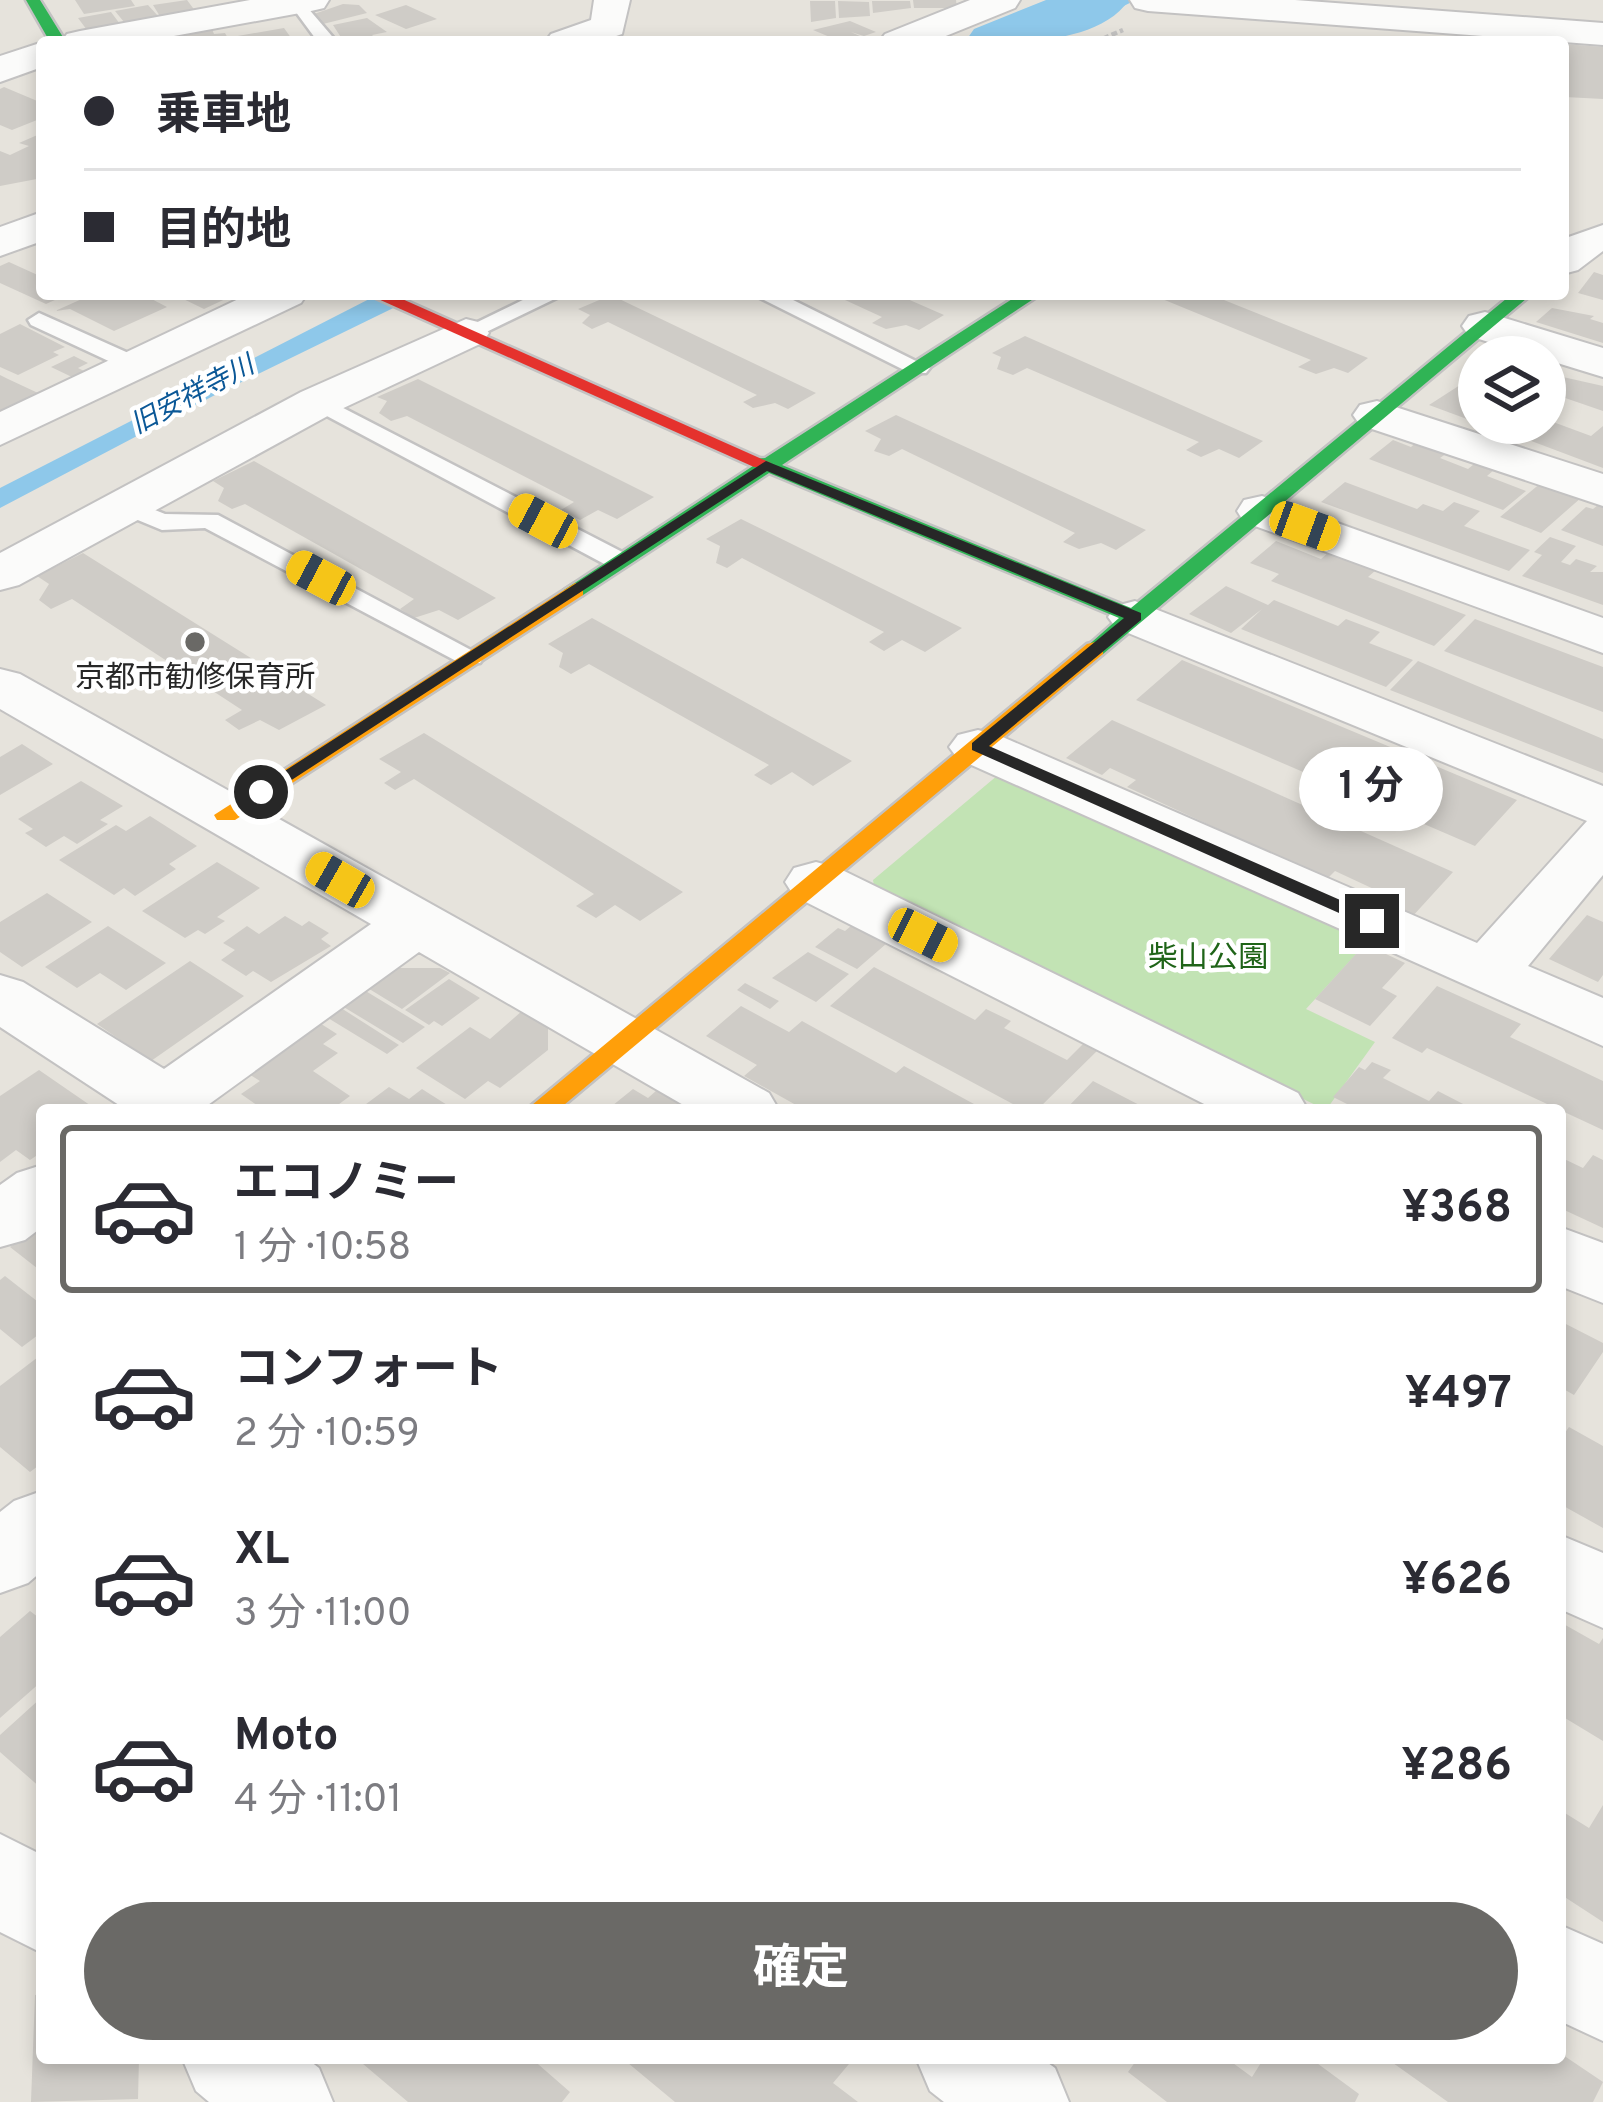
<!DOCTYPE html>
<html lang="ja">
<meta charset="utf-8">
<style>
:root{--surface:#fff;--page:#f7f7f7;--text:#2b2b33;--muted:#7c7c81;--line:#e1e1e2;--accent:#6a6966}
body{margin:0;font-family:Overpass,"Noto Sans JP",sans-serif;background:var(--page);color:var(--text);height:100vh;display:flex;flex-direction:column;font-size:45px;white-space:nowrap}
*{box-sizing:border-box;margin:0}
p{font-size:39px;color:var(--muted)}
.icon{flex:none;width:66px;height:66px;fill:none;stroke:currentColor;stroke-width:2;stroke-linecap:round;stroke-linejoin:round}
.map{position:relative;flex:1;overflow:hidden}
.panel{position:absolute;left:36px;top:1104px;width:1530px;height:960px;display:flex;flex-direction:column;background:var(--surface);border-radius:12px;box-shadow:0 6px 18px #0003}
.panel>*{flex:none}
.guide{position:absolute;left:36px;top:36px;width:1533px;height:264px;border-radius:12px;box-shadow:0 6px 18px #0003;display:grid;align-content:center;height:264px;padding:0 48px;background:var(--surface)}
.controls{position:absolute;left:1458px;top:336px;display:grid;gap:24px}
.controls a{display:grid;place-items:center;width:108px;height:108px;border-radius:50%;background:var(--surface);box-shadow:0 6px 18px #0003;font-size:60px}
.end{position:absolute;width:54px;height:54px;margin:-27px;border:15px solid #272727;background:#fff;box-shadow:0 0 0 6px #fff}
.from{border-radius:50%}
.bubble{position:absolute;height:84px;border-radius:42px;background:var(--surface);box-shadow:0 6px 18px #0003;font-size:39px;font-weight:700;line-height:84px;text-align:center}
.car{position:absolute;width:36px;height:72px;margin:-36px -18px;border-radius:15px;box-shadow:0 0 9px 3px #0007;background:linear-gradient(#f5c518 24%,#345 0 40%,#f5c518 0 76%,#345 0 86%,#f5c518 0)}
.guide b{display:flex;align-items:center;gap:42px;height:114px;font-size:45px}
.guide b+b{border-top:3px solid var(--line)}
.guide i{width:30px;height:30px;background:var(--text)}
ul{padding:21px 0 0;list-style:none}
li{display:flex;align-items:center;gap:36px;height:168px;margin:0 24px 18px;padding:0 24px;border:6px solid transparent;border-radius:12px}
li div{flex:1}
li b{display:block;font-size:45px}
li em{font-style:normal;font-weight:700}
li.on{border-color:var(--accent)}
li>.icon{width:108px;height:108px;stroke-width:1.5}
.cta{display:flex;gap:24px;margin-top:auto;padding:24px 48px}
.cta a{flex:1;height:138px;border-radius:72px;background:var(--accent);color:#fff;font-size:48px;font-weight:700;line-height:138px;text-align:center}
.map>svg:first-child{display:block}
.green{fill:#c2e3b4}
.water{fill:#8ec8ea}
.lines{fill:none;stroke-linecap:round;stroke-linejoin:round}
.river{fill:#8ec8ea;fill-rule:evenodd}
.building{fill:#cfccc7}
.lane-casing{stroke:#c3c2c2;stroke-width:5}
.street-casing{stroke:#c3c2c2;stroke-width:4}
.fast-casing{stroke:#c3c2c2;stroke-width:5}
.slow-casing{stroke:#c3c2c2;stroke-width:5}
.jam-casing{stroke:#c3c2c2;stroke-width:5}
.path{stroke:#c4c3c2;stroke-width:4.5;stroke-dasharray:6 3;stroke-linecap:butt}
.lane{fill:#fbfbfa;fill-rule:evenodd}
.street{fill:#fbfbfa;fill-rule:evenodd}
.fast{fill:#30b455;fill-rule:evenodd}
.slow{fill:#ff9f0a;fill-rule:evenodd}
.jam{fill:#e5322d;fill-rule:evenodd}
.route{fill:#272727}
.poi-dot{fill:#6a6966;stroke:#fff;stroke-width:4.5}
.labels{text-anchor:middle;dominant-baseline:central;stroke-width:9;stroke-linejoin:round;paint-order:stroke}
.far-water-label{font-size:27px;font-style:italic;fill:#0b5897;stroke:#fff}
.poi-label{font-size:30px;fill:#272727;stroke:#fff}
.park-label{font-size:30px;fill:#1f6418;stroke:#fff}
</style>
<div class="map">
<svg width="1603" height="2102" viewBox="0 0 1603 2102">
<rect width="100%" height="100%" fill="#e6e3dc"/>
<!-- green -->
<path class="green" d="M 998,775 L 1370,939 L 1306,1009 L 1375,1042 L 1326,1110 L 875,892 L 873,880 Z"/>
<!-- water -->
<path class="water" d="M 1105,0 L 1136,0 L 1049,42 L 1013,42 Z
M 379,294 L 422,294 L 215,395 L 0,508 L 0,488 Z"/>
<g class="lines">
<!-- river -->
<path class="river" d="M 1046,0 L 1129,0 C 1097,46 1014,42 965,42 L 974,29 Z"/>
</g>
<!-- building -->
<path class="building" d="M 75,0 L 131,0 L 135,6 L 84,14 Z
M 187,0 L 196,12 L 161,18 L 153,5 Z
M 913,0 L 956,0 L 957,8 L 914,8 Z
M 810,1 L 835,1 L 836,18 L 811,22 Z
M 838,1 L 869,2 L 870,16 L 839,18 Z
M 872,1 L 910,1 L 911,8 L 873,13 Z
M 343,4 L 359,5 L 367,13 L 323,24 L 314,14 Z
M 148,5 L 158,16 L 124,22 L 115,11 Z
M 406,5 L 437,19 L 406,29 L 375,15 Z
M 111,12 L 120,24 L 87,30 L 78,18 Z
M 367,18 L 387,32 L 372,35 L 378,41 L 344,42 L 333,25 Z
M 850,21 L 876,32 L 864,36 L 851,32 L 873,42 L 842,42 L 813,30 Z
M 284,28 L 294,42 L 236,42 L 232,37 Z
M 212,29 L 214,34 L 225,33 L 230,42 L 189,42 L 184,33 Z
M 1563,44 L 1603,47 L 1603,99 L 1565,97 Z
M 4,87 L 42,103 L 42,118 L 12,130 L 0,125 L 0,89 Z
M 42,133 L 42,178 L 0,186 L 0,151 L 10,155 L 29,146 L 19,143 Z
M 9,262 L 42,277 L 42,294 L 68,294 L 46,304 L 0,283 L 0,266 Z
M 1594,272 L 1603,275 L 1603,300 L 1578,293 Z
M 93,294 L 142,294 L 167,307 L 114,331 L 70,309 L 55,311 Z
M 173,294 L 236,294 L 204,309 Z
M 832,294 L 896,294 L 944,315 L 919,330 L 906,325 L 886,329 L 872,323 L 882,317 Z
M 1150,294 L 1209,294 L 1368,358 L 1348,373 L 1334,368 L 1316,374 L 1298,367 L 1311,360 Z
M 611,295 L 816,393 L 788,409 L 775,403 L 753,408 L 743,402 L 757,395 L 608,322 L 592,329 L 582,323 L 590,315 L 578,309 Z
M 1552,308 L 1594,316 L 1590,319 L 1603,323 L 1603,343 L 1536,322 Z
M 20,324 L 65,347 L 53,352 L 59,355 L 18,375 L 0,367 L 0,334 Z
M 1025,336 L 1263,441 L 1239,458 L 1219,449 L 1201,457 L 1186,450 L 1199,442 L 1027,368 L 1013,375 L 997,369 L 1001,357 L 992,353 Z
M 74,356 L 88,363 L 78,368 L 86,372 L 74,378 L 51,367 Z
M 1545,373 L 1603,386 L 1603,411 L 1545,391 Z
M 0,375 L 8,379 L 38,393 L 0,412 Z
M 1471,378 L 1479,381 L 1479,419 L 1475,422 L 1429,405 Z
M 418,379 L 654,497 L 617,519 L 598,510 L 580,520 L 561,510 L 574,502 L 407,416 L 391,421 L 379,413 L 387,401 L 377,397 Z
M 896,415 L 1146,530 L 1116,550 L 1101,543 L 1079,549 L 1063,542 L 1075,533 L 902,449 L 889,456 L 874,451 L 881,439 L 865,431 Z
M 1545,419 L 1591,436 L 1603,426 L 1603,468 L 1484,423 L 1545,423 Z
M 1420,439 L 1450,451 L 1440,458 L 1468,469 L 1485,455 L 1503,462 L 1487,476 L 1526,491 L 1503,510 L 1369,459 L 1393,440 L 1411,447 Z
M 254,461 L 496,598 L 458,620 L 439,610 L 414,618 L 400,609 L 414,599 L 245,504 L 232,509 L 218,501 L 224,488 L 213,481 Z
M 1345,482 L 1417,509 L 1423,504 L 1443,511 L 1454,502 L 1480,511 L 1464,526 L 1530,550 L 1509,571 L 1321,502 Z
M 1542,482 L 1582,497 L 1541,533 L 1500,517 Z
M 1603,501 L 1603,546 L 1561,530 L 1586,507 L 1593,509 Z
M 741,519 L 962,628 L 925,652 L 902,640 L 884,651 L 869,642 L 884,632 L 742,558 L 727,568 L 716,563 L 720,546 L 706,539 Z
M 1550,537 L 1576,546 L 1561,562 L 1570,565 L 1576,559 L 1597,566 L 1590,572 L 1603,572 L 1603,605 L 1522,576 L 1542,555 L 1534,552 Z
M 1276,541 L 1321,559 L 1337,545 L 1384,563 L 1368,577 L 1466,615 L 1434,646 L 1271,581 L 1279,574 L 1250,563 Z
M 83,553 L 326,705 L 279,730 L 260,720 L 239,730 L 225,720 L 242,710 L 72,599 L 51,609 L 39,600 L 49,584 L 37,576 Z
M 1226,586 L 1268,605 L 1274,600 L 1338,626 L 1346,619 L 1380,632 L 1369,643 L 1413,660 L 1386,687 L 1241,629 L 1262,609 L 1231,633 L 1189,614 Z
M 592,618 L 852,761 L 813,786 L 792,772 L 771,785 L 754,775 L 769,765 L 589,664 L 571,674 L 559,667 L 563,653 L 548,644 Z
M 1475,619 L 1603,667 L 1603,712 L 1444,651 Z
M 1182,660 L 1517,800 L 1475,846 L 1136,700 Z
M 1418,661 L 1603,739 L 1603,773 L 1390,690 Z
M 1112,720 L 1453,872 L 1411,918 L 1369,899 L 1378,891 L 1335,871 L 1327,879 L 1127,787 L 1136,780 L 1110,768 L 1102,775 L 1066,758 Z
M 424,733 L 683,892 L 640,921 L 615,905 L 596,918 L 576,906 L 594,894 L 414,779 L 395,790 L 384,783 L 401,772 L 379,759 Z
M 22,744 L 53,764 L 0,795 L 0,757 Z
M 81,781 L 123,806 L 100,820 L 108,824 L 77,844 L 64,836 L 46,847 L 25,833 L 33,829 L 18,819 Z
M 150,816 L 197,846 L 169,864 L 176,869 L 135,896 L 124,888 L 114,895 L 59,860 L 116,825 L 126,831 Z
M 217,862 L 260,888 L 217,917 L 225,921 L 205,934 L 198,930 L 185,938 L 142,911 Z
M 47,893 L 92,922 L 22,967 L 0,952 L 0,922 Z
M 1587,915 L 1603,922 L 1603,975 L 1598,982 L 1549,959 Z
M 285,916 L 302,926 L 309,921 L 329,933 L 321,939 L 331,946 L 271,982 L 253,971 L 246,976 L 221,960 L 235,950 L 223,943 L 247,926 L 259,934 Z
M 108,926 L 166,963 L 126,990 L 100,973 L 77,988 L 45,967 Z
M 851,926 L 886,944 L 857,969 L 815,947 L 838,928 L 845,931 Z
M 1365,944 L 1405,963 L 1382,988 L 1397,996 L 1370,1026 L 1315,999 Z
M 808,952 L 849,974 L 816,1002 L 772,978 Z
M 190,961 L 244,996 L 151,1061 L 97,1024 Z
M 874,967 L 975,1020 L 986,1009 L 1011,1021 L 1004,1028 L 1067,1060 L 1085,1042 L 1099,1049 L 1037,1110 L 1024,1110 L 830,1006 Z
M 392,968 L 440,968 L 450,973 L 402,1009 L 366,987 Z
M 449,979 L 480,998 L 442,1026 L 434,1021 L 429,1025 L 405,1010 Z
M 745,983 L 779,1001 L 770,1009 L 737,990 Z
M 1437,986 L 1521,1024 L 1510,1037 L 1603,1081 L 1603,1130 L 1427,1048 L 1422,1053 L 1392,1038 Z
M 364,990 L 425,1027 L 403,1043 L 342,1006 Z
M 741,1006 L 789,1032 L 802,1021 L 896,1073 L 904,1066 L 985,1110 L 805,1110 L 744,1076 L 757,1065 L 706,1036 Z
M 341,1008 L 399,1045 L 387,1054 L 328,1018 Z
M 522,1011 L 548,1026 L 548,1050 L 500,1088 L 488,1081 L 465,1099 L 416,1068 L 470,1027 L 490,1039 Z
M 315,1020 L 337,1034 L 323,1044 L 338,1053 L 313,1071 L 350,1096 L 331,1110 L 264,1110 L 241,1094 L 260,1081 L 244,1071 Z
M 1372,1062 L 1391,1070 L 1383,1078 L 1429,1101 L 1438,1091 L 1465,1105 L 1461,1110 L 1359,1110 L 1333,1097 L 1359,1067 L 1365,1070 Z
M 39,1070 L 97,1110 L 42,1110 L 42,1152 L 30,1160 L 16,1150 L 0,1162 L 0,1096 Z
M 1093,1081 L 1149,1110 L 1065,1110 Z
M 389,1087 L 409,1099 L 422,1089 L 455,1110 L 358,1110 Z
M 633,1089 L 648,1098 L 657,1090 L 691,1110 L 607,1110 Z
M 1593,1155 L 1603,1160 L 1603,1228 L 1560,1208 L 1560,1157 L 1583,1168 Z
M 42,1224 L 42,1272 L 10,1247 Z
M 5,1276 L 42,1305 L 42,1332 L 22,1347 L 0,1329 L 0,1280 Z
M 1560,1321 L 1603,1343 L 1603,1352 L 1574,1395 L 1560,1387 Z
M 42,1354 L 42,1463 L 30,1472 L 0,1447 L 0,1386 Z
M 1569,1427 L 1603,1446 L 1603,1528 L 1560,1504 L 1560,1440 Z
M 30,1611 L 42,1620 L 42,1681 L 0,1718 L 0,1637 Z
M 1560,1622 L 1599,1644 L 1603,1638 L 1603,1741 L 1560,1715 Z
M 42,1697 L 42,1789 L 0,1752 L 0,1735 Z
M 1603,1805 L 1603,1922 L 1560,1894 L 1560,1810 L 1589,1828 Z
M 42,1994 L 42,2058 L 139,2058 L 138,2099 L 31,2102 L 35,1995 Z
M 1560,2053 L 1603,2082 L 1593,2102 L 1448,2102 L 1386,2058 L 1560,2058 Z
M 356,2058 L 531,2058 L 570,2092 L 562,2102 L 408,2102 Z
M 622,2058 L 854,2058 L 833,2083 L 858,2102 L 675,2102 Z
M 1138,2058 L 1226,2058 L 1252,2077 L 1264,2058 L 1310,2058 L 1359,2094 L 1355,2102 L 1167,2102 L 1128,2072 Z"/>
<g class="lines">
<defs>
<path id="lane" d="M 287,0 L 301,0 L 337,42 L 318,42 Z
M 535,294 L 565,294 L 474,338 L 458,338 L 455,333 Z
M 752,294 L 781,294 L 930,368 L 926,373 L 910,373 Z
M 39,313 L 144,360 L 148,365 L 136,372 L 128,370 L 31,325 L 28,320 Z
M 318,395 L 628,555 L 632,561 L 619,569 L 610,567 L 310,407 L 306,402 Z
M 125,498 L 165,514 L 218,515 L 484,657 L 480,663 L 460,663 L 205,528 L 162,530 L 116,511 L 112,506 Z"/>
<path id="street" d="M 250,0 L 329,0 L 324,8 L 311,11 L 141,42 L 61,42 L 67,34 L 80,31 Z
M 594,0 L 630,0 L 622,34 L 599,42 L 545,42 L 551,34 L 591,20 Z
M 970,0 L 1020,0 L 1015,8 L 931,42 L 879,42 L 885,34 Z
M 1130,0 L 1295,0 L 1603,23 L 1603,45 L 1148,11 L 1135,8 Z
M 43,42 L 42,67 L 0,82 L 0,56 Z
M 42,212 L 42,241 L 0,256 L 0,227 Z
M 1603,225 L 1603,251 L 1578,270 L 1563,274 L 1563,239 Z
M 249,294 L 307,294 L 301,303 L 0,445 L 0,412 Z
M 1485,312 L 1603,348 L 1603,377 L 1469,336 L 1462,326 L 1469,316 Z
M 466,319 L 482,323 L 489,333 L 482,343 L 335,412 L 19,585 L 0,590 L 0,553 L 301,392 Z
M 1377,401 L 1603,474 L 1603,506 L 1360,425 L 1353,415 L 1360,405 Z
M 1262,496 L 1603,618 L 1603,653 L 1244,522 L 1237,511 L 1244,500 Z
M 1135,601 L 1603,786 L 1603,875 L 1528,966 L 1603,998 L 1603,1046 L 958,759 L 949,747 L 958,735 L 978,730 L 998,735 L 1477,943 L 1587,821 L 1116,628 L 1108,617 L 1116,606 Z
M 0,669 L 20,674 L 769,1093 L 779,1110 L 692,1110 L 419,952 L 201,1110 L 120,1110 L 122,1107 L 0,1027 L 0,975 L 23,982 L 164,1069 L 371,924 L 0,709 Z
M 816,862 L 838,868 L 1298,1093 L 1308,1110 L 1216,1110 L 794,896 L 785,882 L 794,868 Z
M 42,1165 L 42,1227 L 25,1240 L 0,1247 L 0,1185 L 17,1173 Z
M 1560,1227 L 1603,1243 L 1603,1303 L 1560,1286 Z
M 42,1491 L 42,1571 L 28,1583 L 0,1593 L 0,1512 L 14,1501 Z
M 1560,1535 L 1603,1553 L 1603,1628 L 1560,1609 Z
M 0,1834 L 42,1855 L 42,1953 L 0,1932 Z
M 1560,1925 L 1603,1944 L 1603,2041 L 1560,2021 Z
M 182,2058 L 306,2058 L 319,2068 L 333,2102 L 209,2102 L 196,2091 Z
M 916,2058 L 1041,2058 L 1055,2068 L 1069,2102 L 944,2102 L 930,2091 Z"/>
<path id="fast" d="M 26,0 L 40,0 L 66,42 L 50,42 Z
M 1020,294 L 1041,294 L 782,465 L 1131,608 L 1512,294 L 1532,294 L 1103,654 L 1095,656 L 1084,649 L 1119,618 L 769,473 L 583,595 L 575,597 L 564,590 L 753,466 L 754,459 L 765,458 Z"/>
<path id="slow" d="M 575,583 L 583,585 L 583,595 L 235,820 L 217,820 L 214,815 Z
M 1095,642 L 1103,644 L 1103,654 L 558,1110 L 526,1110 L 1087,644 Z"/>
<path id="jam" d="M 367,294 L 391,294 L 771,463 L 768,467 L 754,467 Z"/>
</defs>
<!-- lane casing -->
<use href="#lane" class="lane-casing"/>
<!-- street casing -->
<use href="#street" class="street-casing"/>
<!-- fast casing -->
<use href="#fast" class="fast-casing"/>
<!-- slow casing -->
<use href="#slow" class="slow-casing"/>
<!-- jam casing -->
<use href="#jam" class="jam-casing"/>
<!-- path -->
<path class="path" d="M 1095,42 L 1123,30"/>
<!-- lane -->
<use href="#lane" class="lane"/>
<!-- street -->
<use href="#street" class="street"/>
<!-- fast -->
<use href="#fast" class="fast"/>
<!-- slow -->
<use href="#slow" class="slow"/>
<!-- jam -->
<use href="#jam" class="jam"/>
</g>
<!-- route -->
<path class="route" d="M 766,461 L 1141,613 L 1141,620 L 989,746 L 1379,917 L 1379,925 L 1366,925 L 972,750 L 972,743 L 1124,618 L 767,471 L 267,796 L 252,792 Z"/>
<!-- markers -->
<circle class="poi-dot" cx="195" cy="642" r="12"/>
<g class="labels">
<!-- far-water labels -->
<g class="far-water-label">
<text transform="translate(193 396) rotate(-28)">旧安祥寺川</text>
</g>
<!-- poi labels -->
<g class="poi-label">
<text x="195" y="679">京都市勧修保育所</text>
</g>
<!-- park labels -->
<g class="park-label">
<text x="1208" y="959">柴山公園</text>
</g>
</g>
</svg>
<div class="controls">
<a><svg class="icon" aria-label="layers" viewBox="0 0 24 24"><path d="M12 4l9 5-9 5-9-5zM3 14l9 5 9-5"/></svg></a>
</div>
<i class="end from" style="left:261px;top:792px"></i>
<i class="end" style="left:1372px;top:921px"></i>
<div class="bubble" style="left:1299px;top:747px;width:144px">1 分</div>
<i class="car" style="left:543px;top:521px;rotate:298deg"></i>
<i class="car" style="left:1305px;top:526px;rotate:110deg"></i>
<i class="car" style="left:321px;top:578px;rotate:298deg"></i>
<i class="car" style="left:340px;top:880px;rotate:300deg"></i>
<i class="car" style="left:923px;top:935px;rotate:117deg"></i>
<div class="guide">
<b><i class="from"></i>乗車地</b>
<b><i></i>目的地</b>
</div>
<section class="panel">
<ul>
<li class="on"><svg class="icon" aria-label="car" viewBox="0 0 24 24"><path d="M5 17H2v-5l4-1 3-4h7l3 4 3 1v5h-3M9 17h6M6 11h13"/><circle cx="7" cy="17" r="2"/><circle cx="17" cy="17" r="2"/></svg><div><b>エコノミー</b><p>1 分 · 10:58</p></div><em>¥368</em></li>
<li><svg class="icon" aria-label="car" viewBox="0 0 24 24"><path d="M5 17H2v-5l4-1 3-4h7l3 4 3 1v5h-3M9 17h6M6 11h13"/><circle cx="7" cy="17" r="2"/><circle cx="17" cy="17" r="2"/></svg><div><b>コンフォート</b><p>2 分 · 10:59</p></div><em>¥497</em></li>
<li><svg class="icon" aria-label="car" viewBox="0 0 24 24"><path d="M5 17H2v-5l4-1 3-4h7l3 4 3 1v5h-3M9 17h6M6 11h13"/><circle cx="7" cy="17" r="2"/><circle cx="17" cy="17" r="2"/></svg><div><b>XL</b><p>3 分 · 11:00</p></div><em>¥626</em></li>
<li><svg class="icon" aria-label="car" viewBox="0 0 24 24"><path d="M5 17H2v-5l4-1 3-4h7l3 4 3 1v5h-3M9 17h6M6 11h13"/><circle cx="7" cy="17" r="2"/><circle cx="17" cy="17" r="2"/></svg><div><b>Moto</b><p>4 分 · 11:01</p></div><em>¥286</em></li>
</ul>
<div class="cta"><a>確定</a></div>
</section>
</div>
